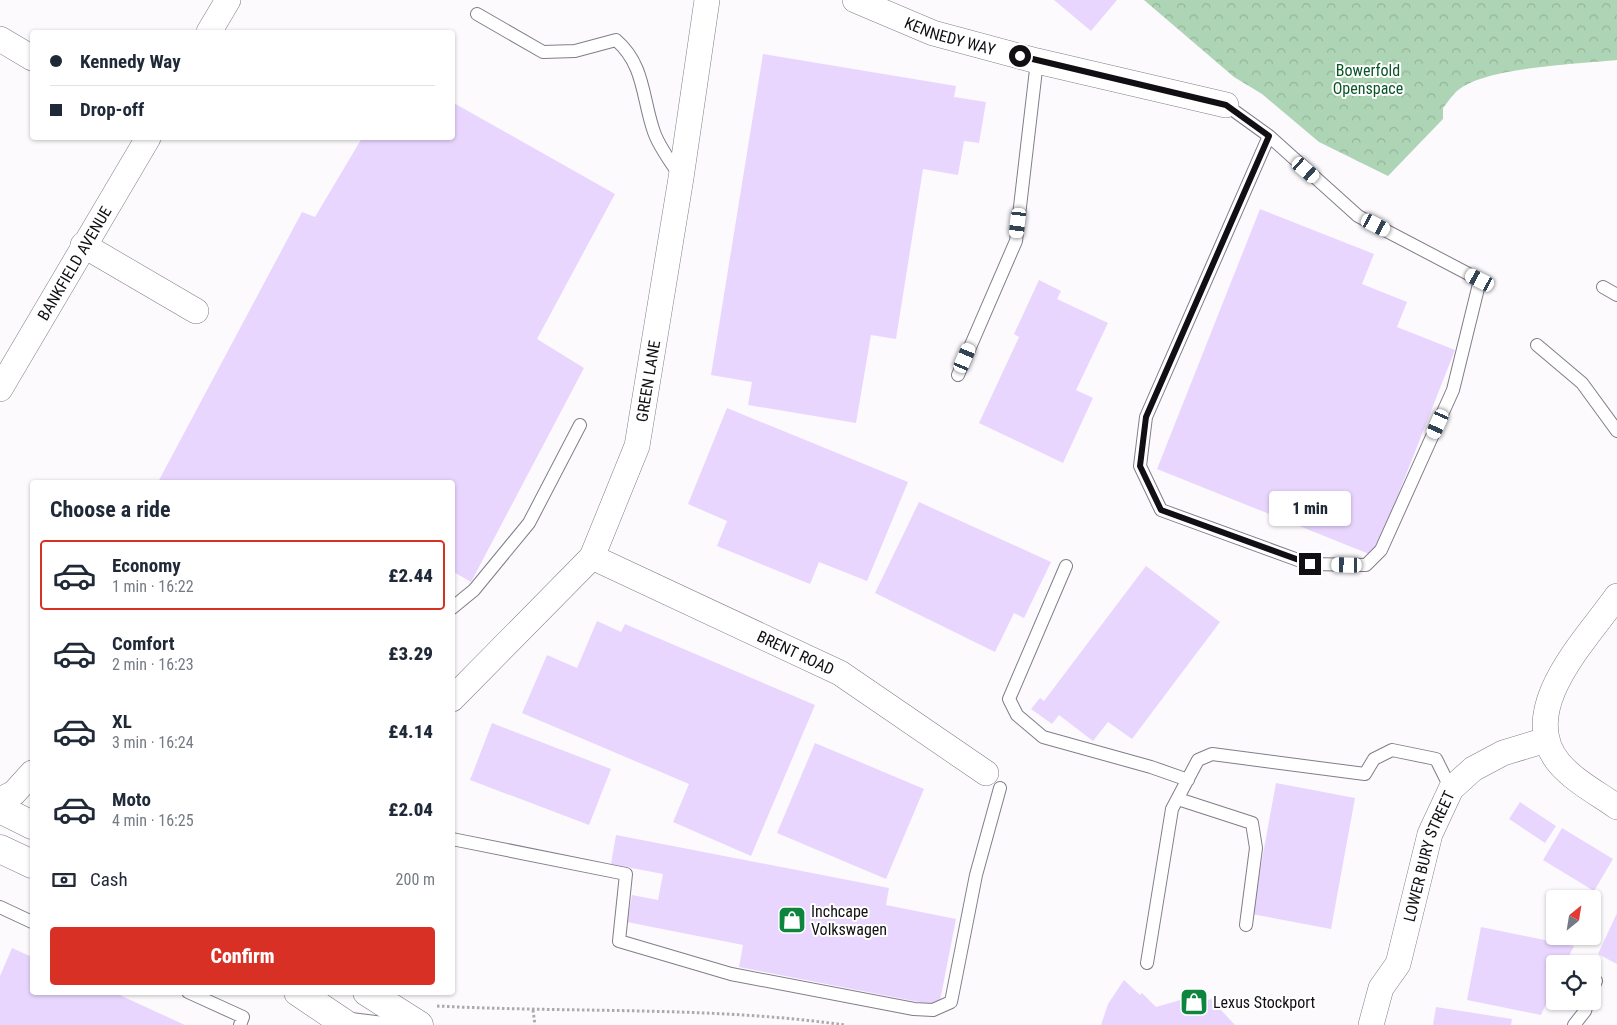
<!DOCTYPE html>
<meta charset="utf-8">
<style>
:root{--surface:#fff;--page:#f2f2f3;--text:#1f2937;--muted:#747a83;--line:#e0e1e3;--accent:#d93025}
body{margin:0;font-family:"Roboto Condensed",sans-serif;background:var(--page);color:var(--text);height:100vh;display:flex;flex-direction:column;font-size:19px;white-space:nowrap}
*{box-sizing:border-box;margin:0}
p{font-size:16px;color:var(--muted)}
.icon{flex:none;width:28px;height:28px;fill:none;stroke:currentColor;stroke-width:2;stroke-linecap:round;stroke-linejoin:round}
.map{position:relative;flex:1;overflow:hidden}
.details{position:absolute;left:30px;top:480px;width:425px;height:515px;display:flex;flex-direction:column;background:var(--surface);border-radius:5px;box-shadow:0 1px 4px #0004}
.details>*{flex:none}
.hud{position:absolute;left:30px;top:30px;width:425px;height:110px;border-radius:5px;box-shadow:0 1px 4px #0004;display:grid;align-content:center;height:110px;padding:0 20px;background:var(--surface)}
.needle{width:32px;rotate:30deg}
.fabs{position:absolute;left:1546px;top:890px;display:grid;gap:10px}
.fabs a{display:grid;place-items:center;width:55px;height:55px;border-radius:5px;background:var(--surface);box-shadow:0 1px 4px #0004;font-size:25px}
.end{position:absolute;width:22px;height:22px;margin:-11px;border:6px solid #110f13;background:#fff;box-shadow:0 0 0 2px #fff}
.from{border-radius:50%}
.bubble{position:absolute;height:35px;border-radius:5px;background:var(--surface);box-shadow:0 1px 4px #0004;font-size:16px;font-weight:800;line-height:35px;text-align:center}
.car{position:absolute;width:15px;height:30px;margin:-15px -8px;border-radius:6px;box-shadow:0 0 4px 1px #0007;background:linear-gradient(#fff 24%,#345 0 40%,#fff 0 76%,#345 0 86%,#fff 0)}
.hud b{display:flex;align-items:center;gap:18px;height:48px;font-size:19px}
.hud b+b{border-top:1px solid var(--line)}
.hud i{width:12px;height:12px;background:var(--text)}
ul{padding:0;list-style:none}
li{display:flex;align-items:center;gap:15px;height:70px;margin:0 10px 8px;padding:0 10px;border:2px solid transparent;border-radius:5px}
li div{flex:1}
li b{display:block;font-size:19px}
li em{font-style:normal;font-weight:800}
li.active{border-color:var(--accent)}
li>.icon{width:45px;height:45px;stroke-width:1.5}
h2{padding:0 20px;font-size:22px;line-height:60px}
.pay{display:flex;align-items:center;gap:12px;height:55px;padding:0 20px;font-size:19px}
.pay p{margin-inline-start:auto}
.cta{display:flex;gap:10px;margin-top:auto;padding:10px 20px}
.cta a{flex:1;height:58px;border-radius:5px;background:var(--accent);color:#fff;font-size:20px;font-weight:800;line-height:58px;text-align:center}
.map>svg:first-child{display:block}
.park{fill:url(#park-crowns)}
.building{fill:#e9d6ff}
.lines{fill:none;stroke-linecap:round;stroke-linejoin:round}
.lane-casing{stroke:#827d89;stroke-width:14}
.street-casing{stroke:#827d89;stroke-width:26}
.primary-casing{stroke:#827d89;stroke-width:29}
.path{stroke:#acaaad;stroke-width:3;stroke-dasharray:2.5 2.5;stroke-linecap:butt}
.lane{stroke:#fff;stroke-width:12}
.street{stroke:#fff;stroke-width:25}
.primary{stroke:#fff;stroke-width:28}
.route{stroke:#110f13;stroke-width:6}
.labels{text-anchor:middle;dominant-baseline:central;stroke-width:4;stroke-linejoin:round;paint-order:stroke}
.street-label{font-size:16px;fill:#110f13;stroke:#fff}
.park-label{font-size:16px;fill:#085526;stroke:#fff}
.poi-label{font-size:16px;fill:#110f13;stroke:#fff;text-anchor:start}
</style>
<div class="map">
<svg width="1617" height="1025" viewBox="0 0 1617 1025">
<defs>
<pattern id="park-crowns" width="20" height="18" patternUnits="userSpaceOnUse" patternTransform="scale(1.25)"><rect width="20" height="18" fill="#add4b4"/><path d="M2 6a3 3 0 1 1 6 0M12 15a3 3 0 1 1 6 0" fill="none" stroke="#94b59a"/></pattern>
</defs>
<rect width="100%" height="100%" fill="#fcfafd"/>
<!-- park -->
<path class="park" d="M 1144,0 L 1617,0 L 1617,60 C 1579,64 1490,67 1461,88 C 1454,92 1448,102 1443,108 L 1443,119 L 1388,176 L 1319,142 L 1262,94 L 1234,77 Z"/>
<!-- building -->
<path class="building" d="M 1054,0 L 1117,0 L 1091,31 Z
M 763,54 L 956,86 L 954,97 L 986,102 L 979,143 L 964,141 L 958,175 L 923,169 L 896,339 L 871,335 L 856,423 L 748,405 L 752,382 L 711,375 Z
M 452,102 L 615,194 L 537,339 L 584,368 L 471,582 L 452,571 L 452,482 L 158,482 L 302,212 L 315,217 L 362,138 L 452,138 Z
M 1260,209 L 1374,254 L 1362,284 L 1407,302 L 1397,327 L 1455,350 L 1374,556 L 1157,469 Z
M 1039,280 L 1061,291 L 1057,299 L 1108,323 L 1076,390 L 1093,398 L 1063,463 L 979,423 L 1019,337 L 1014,334 Z
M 727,408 L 908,482 L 867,581 L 819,562 L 810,584 L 717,546 L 727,521 L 688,504 Z
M 919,502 L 1051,562 L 1024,618 L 1014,613 L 995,652 L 875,593 Z
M 1146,566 L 1220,622 L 1132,739 L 1108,722 L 1093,741 L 1059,715 L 1052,724 L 1031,709 L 1040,698 L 1044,701 Z
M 597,621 L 621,632 L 625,624 L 815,705 L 751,856 L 673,822 L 689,784 L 522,713 L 547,655 L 577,668 Z
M 492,723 L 611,769 L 589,825 L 470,780 Z
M 815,743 L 924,789 L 886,879 L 777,833 Z
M 1276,783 L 1355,798 L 1331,929 L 1252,914 Z
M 1520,802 L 1556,826 L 1545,843 L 1509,819 Z
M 1562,828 L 1613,859 L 1594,891 L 1543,860 Z
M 616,835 L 889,888 L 886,905 L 956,919 L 939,1006 L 739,967 L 743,945 L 627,922 L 632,895 L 658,900 L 663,874 L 611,864 Z
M 1617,913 L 1617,964 L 1598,954 Z
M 1481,927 L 1574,946 L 1565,964 L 1555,964 L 1555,985 L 1541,1015 L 1467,1000 Z
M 12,948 L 32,957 L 32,992 L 113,992 L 185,1025 L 0,1025 L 0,976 Z
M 1124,980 L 1140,995 L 1142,993 L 1156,1007 L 1184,999 L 1205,1001 L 1211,999 L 1218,1003 L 1222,1011 L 1235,1025 L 1101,1025 L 1108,1004 Z
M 1436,1007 L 1512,1019 L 1511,1025 L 1433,1025 Z"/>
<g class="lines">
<defs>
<path id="lane" d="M 477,14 L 543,52 L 575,51 L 616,40 C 645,65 642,98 654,132 C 659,147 671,162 680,176
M 1226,105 L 1269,136 L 1358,216 L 1480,280 L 1453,390 L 1381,550 L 1366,565 L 1309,564 L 1161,510 L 1140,466 L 1146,417 L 1269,136
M 1603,287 L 1617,295
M 1537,345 L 1582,383 L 1617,431
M 958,375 L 1016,241 L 1037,61
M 1066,566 L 1009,699 L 1017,715 L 1043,737 L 1151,767 L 1188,780
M 452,608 L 474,590 L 529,523 L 580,425
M 1178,799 L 1252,823 L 1256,848 L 1246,925
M 452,839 L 626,874 L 619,941 L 731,974 L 914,1009 L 933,1010 L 951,1002 L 976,875 L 1000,788
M 0,907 L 32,922
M 1147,963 L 1172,809 L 1198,760 L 1212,754 L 1365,774 L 1374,759 L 1392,750 L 1436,759 L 1451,789
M 1592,990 L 1596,981
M 188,992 L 243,1017 L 240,1025
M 343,1018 L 400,1025
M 1574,1025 L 1585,1011 L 1588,1001"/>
<g id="street">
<path id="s1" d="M 855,0 L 933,33 L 1037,61 L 1226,105"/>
<path d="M 209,32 L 228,0"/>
<path d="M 0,39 L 32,58"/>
<path d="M 83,245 L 196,311"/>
<path id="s2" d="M 0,389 L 148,138"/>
<path id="s3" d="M 592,557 L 840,673 L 986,773"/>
<path d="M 1617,596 C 1587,639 1515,710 1559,763 C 1574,781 1599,794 1617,807"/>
<path id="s4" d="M 452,699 L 592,557 L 637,446 L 681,178 L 707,0"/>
<path d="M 0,800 L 14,793 L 32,773"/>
<path id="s5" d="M 1371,1025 L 1381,988 L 1398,964 L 1430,834 L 1451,789 L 1473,769 L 1503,753 L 1546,740"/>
</g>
<path id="primary" d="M 0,809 L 32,825
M 0,849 L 32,864
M 298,992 L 347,1025
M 367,992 L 419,1025"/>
</defs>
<!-- lane casing -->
<use href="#lane" class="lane-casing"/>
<!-- street casing -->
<use href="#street" class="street-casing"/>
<!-- primary casing -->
<use href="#primary" class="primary-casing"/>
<!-- path -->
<path class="path" d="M 437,1006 C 573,1013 710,1006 845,1025
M 533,1010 L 535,1025"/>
<!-- lane -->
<use href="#lane" class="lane"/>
<!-- street -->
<use href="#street" class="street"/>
<!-- primary -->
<use href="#primary" class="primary"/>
</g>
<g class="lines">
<!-- route -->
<path class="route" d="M 1020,56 L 1226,105 L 1269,136 L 1146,417 L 1140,466 L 1161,510 L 1310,564"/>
</g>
<!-- icons -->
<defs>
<symbol id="shop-square" viewBox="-11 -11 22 22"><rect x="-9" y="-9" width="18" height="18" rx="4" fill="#0d853f" stroke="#fff"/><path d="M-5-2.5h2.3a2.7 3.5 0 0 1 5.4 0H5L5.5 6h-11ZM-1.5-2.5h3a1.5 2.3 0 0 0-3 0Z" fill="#fff"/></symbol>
</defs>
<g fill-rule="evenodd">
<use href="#shop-square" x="776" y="904" width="32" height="32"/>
<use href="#shop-square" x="1178" y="986" width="32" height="32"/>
</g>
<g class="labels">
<!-- street labels -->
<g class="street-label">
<text stroke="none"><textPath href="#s1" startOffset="102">KENNEDY WAY</textPath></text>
<text stroke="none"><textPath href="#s2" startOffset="146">BANKFIELD AVENUE</textPath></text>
<text stroke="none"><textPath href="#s4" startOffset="385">GREEN LANE</textPath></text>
<text stroke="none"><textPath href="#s3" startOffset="225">BRENT ROAD</textPath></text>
<text stroke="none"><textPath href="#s5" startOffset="180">LOWER BURY STREET</textPath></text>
</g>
<!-- park labels -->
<g class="park-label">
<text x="1368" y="70">Bowerfold<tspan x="1368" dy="18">Openspace</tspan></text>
</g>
<!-- poi labels -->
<g class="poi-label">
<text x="811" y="911">Inchcape<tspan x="811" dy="18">Volkswagen</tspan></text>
<text x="1213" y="1002">Lexus Stockport</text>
</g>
</g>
</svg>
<div class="fabs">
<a><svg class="needle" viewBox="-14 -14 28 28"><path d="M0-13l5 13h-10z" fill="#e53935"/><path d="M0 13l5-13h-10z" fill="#747a83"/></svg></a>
<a><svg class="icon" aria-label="locate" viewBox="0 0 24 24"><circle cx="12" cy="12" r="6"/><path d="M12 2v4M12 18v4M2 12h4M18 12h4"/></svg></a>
</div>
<i class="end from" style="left:1020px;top:56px"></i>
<i class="end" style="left:1310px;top:564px"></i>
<div class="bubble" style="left:1269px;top:491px;width:82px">1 min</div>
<i class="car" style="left:1306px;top:170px;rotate:131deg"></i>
<i class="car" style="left:1018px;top:223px;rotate:187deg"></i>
<i class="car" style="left:1376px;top:225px;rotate:117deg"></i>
<i class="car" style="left:1480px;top:280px;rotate:298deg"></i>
<i class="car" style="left:965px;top:358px;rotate:23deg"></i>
<i class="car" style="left:1438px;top:424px;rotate:204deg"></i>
<i class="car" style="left:1347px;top:565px;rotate:271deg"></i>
<div class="hud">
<b><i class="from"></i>Kennedy Way</b>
<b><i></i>Drop-off</b>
</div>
<section class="details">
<h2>Choose a ride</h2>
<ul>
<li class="active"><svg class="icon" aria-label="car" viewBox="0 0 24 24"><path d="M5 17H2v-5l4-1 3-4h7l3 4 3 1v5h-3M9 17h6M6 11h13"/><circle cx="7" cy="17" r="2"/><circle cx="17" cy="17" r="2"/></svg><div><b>Economy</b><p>1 min · 16:22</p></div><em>£2.44</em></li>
<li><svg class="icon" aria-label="car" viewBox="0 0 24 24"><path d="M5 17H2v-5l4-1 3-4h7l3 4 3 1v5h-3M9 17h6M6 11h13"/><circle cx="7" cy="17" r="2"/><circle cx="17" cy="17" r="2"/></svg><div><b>Comfort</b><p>2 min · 16:23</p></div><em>£3.29</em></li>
<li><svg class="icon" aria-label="car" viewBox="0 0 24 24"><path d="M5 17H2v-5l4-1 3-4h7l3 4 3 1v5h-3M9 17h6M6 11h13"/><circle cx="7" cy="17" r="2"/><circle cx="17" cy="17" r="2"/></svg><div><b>XL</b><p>3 min · 16:24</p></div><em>£4.14</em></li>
<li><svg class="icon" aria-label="car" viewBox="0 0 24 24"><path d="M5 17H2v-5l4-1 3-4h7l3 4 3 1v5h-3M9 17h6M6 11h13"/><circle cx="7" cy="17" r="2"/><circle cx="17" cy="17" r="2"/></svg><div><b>Moto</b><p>4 min · 16:25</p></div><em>£2.04</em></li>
</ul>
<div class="pay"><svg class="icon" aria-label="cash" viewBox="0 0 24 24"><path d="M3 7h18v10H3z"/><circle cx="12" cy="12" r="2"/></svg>Cash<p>200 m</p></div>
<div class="cta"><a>Confirm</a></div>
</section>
</div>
